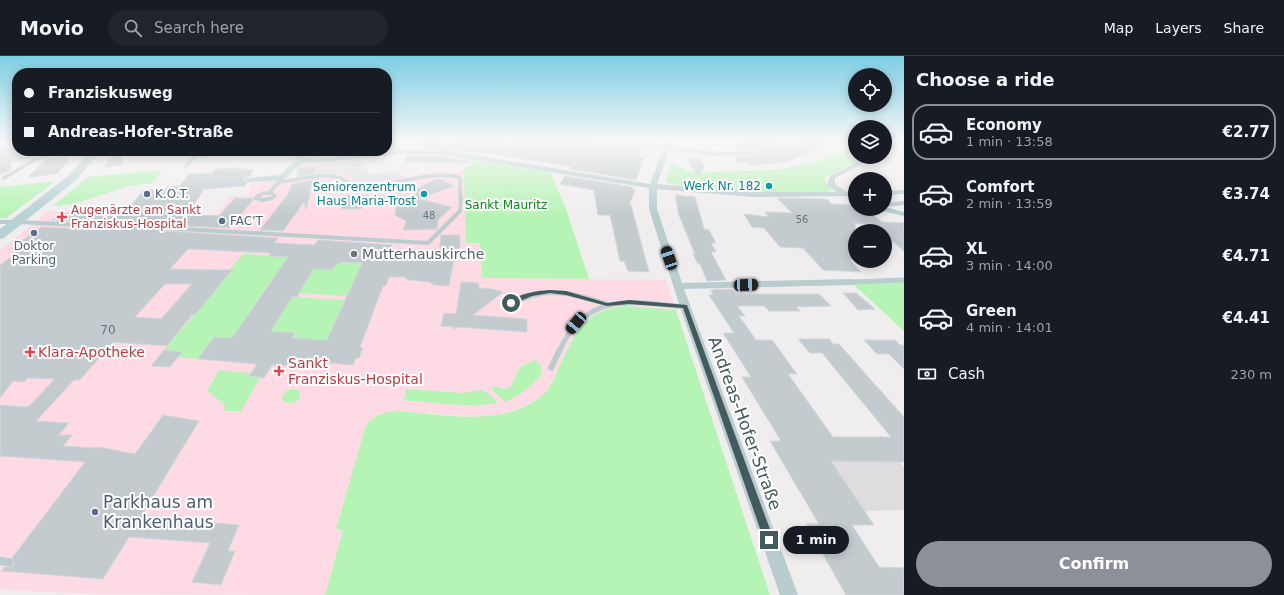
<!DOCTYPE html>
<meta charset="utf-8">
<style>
:root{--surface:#171b24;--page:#20242c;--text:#f1f3f6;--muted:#9ea1a6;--line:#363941;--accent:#8c9099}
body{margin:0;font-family:"DejaVu Sans",sans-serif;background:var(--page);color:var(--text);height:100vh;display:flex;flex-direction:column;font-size:15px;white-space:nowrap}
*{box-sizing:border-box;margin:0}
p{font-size:13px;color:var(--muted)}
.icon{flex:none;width:22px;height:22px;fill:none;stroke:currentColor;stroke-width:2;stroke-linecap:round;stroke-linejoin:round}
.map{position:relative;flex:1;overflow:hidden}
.panel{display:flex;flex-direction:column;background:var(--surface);width:380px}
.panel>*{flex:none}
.guide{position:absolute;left:12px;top:12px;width:380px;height:88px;border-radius:16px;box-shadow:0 2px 10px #0003;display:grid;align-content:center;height:88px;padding:0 12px;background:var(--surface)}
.fabs{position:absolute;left:848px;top:12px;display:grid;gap:8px}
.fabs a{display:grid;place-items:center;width:44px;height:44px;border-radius:50%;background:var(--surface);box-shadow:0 2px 10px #0003;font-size:20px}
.end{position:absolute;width:18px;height:18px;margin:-9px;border:5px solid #435b5d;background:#fff;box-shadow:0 0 0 2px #fff}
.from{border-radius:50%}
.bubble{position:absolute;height:28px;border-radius:14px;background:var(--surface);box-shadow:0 2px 10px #0003;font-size:13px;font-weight:800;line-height:28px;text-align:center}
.car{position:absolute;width:12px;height:24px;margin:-12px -6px;border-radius:5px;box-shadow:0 0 3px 1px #0007;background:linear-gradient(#222 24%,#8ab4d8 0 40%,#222 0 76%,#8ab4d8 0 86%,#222 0)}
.guide b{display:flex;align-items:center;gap:14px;height:38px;font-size:15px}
.guide b+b{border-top:1px solid var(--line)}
.guide i{width:10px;height:10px;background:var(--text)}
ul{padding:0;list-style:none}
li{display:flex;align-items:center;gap:12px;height:56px;margin:0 8px 6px;padding:0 4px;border:2px solid transparent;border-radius:16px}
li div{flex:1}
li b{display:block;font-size:15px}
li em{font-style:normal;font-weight:800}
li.on{border-color:var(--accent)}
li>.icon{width:36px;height:36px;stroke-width:1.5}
h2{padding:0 12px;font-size:18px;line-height:48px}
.pay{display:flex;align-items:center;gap:10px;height:44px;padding:0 12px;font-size:15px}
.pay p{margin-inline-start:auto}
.button{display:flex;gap:8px;margin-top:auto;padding:8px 12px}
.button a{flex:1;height:46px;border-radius:24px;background:var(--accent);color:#fff;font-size:16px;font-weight:800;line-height:46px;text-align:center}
header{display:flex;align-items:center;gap:24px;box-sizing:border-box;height:56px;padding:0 20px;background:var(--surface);border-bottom:1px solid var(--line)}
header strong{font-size:19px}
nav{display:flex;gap:22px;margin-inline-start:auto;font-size:14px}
.search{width:280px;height:36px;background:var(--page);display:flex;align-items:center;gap:10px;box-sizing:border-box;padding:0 14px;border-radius:22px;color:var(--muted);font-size:15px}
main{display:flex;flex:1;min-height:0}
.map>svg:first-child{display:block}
.education{fill:#dedcde}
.medical{fill:#fedae5}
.green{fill:#b6f4b5}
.building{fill:#c3cbce;stroke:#d0d7da;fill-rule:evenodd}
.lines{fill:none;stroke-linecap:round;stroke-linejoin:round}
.lane-far4{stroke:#b9cdcf;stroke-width:3.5}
.lane-far3{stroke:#b9cdcf;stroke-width:4}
.lane-far2{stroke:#b9cdcf;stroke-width:5}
.lane-far1{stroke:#b9cdcf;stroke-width:6}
.lane{stroke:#b9cdcf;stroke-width:8}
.street{fill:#b9cdcf;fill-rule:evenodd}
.secondary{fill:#b8d1d4;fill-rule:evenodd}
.route{fill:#435b5d}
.culture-dot{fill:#0f9aa8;stroke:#fff;stroke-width:1.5}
.service-dot{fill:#5c6f8a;stroke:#fff;stroke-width:1.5}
.health-dot{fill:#e0444e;stroke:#fff;stroke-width:1.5}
.worship-dot{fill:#6b7280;stroke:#fff;stroke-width:1.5}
.labels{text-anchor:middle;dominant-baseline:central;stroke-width:4;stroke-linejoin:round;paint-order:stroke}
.far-number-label{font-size:10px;fill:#637779}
.far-culture-label{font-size:12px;fill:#0d838f;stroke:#fff;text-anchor:end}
.far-service-label{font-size:12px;fill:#4e5e75;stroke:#fff;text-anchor:start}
.far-park-label{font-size:12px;fill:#0b8718;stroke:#fff}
.far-health-label{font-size:12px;fill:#be3a42;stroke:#fff;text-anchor:start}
.number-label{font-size:12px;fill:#637779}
.worship-label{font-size:14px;fill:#5b616d;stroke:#fff;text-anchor:start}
.health-label{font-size:14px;fill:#be3a42;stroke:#fff;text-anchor:start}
.near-street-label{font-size:17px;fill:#435b5d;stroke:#fff}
.near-service-label{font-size:17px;fill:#4e5e75;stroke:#fff;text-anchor:start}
</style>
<header>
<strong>Movio</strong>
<div class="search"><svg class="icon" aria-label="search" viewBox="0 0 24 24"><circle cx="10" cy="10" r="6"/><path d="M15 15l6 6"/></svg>Search here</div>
<nav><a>Map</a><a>Layers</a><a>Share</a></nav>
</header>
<main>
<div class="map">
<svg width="904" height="539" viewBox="0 0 904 539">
<rect width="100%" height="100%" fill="#f0edee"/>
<!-- education -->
<path class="education" d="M 362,103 L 370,119 L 397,115 L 404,122 L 357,130 L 345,117 L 297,121 L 296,111 L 298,110 Z
M 817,385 L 883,385 L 904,412 L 904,454 L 865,455 Z"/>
<!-- medical -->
<path class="medical" d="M 435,115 L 465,116 L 466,187 L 480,187 L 482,222 L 666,224 L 676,254 L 625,250 L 609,253 L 592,261 L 579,273 L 573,281 L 551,328 L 545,337 L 538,343 L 518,353 L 503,358 L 480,361 L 395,355 L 381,358 L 371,364 L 336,473 L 343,473 L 325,539 L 101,538 L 0,534 L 0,195 L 48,155 L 217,159 L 230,140 L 248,139 L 251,127 L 345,116 L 357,130 Z"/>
<!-- green -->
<path class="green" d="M 855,89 L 855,101 L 866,101 L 825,122 L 827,129 L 832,134 L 828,136 C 775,136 718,139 666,126 L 671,106 L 688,115 L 697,117 L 782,113 L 820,104 Z
M 471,104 L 551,117 L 567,156 L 589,223 L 482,222 L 480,187 L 466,187 L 464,111 L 470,111 Z
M 163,114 L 152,127 L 128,130 L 74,148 L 53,150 L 88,121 Z
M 56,125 L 6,162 L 0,162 L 0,131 Z
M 243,198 L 289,201 L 274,223 L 272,223 L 232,282 L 214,281 L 198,303 L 178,301 L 182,296 L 164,294 L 229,218 L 227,217 Z
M 317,203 L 362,207 L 347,240 L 297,237 L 301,233 Z
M 904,226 L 904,275 L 852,227 Z
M 290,241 L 345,244 L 327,284 L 292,282 L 295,277 L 271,275 L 288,246 Z
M 625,250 L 676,254 L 770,539 L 325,539 L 343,474 L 336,473 L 365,372 C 371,360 382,357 395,355 C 434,357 482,368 519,353 C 528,349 538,344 545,337 C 551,330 555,321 558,313 C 575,278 582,255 625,250 Z
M 535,304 L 541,310 L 541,320 C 530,331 520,340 505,346 L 492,334 L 494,330 L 504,333 L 511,330 L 520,311 Z
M 219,314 L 250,317 L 248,321 L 260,322 L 241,355 L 225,355 L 224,348 L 207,335 Z
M 292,333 L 300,335 L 300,342 L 292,347 L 283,346 L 282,340 L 286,335 Z
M 406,333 L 462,337 L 481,334 L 486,336 L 498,347 C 467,352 435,347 404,344 Z"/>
<!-- building -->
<path class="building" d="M 419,85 L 446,85 L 447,89 L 442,93 L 428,93 Z
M 454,85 L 588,85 L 643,93 L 638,101 L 644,102 L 636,124 L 570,113 L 572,111 L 550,107 L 478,96 L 469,95 L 469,97 L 452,94 L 456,89 Z
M 738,85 L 790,85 L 761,93 L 737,95 Z
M 802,85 L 837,85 L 786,106 L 751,109 L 747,106 L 736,106 L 737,101 L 761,99 L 799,87 Z
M 18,95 L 38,95 L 38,99 L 11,106 L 10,115 L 0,118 L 0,100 Z
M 116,95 L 121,95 L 122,109 L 104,111 Z
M 64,100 L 69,105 L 56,118 L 28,121 L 46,104 Z
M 406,100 L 438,100 L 469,105 L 469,107 L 406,106 Z
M 688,102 L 700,102 L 705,110 L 698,122 Z
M 316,110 L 314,117 L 299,120 L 298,112 Z
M 244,112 L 244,113 L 253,114 L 250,120 L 243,123 L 247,127 L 245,130 L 204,133 L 187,159 L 219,160 L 235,142 L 253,142 L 253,144 L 229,172 L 165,169 L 162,170 L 162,174 L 165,175 L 278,182 L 274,187 L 314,189 L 318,184 L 392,189 L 389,196 L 439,199 L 441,179 L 460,179 L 460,192 L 456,193 L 449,230 L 434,229 L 429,226 L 409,224 L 404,221 L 389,221 L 386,230 L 383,230 L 360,291 L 363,292 L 359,302 L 356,302 L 353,309 L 299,304 L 296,310 L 272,309 L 264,322 L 249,320 L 257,308 L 198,303 L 214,281 L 232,282 L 288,201 L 269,200 L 270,197 L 188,193 L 170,213 L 232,214 L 195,259 L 192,259 L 167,290 L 113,286 L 80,324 L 74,324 L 36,365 L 69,367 L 59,379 L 72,379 L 63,390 L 96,392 L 99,391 L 135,398 L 163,359 L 199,365 L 142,459 L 164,461 L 163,463 L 239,469 L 228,495 L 235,495 L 221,529 L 192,526 L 210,487 L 129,481 L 103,523 L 2,515 L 5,511 L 13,510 L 14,506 L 12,502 L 85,406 L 0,400 L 0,349 L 28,351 L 55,323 L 28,322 L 24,326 L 13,325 L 0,342 L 0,209 L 28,188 L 17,188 L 42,171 L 103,174 L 106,171 L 103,166 L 52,164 L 62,157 L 123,159 L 144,134 L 165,133 L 167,131 L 180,130 L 189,118 L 213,117 L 215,113 ZM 340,206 L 362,207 L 327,284 L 292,282 L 295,277 L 271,275 L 292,241 L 297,241 L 313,213 L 331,214 ZM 165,228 L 192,228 L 161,263 L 135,261 Z
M 565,120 L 633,131 L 632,134 L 635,134 L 629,149 L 631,149 L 649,216 L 628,215 L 624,205 L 620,205 L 610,159 L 598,159 L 594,134 L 560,128 Z
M 436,123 L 439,123 L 454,130 L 419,143 L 452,151 L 438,164 L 437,173 L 403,174 L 406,165 L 395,159 L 397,140 L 405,140 L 415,142 L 417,133 Z
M 313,124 L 306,154 L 304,146 L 283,175 L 260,174 L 288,138 L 292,128 Z
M 357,138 L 369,140 L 395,140 L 371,150 L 363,150 L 361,153 L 341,153 L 347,139 Z
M 675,139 L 695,141 L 704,173 L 709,174 L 716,187 L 711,187 L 716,196 L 711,196 L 726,224 L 707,225 L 700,208 L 698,208 L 693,198 L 695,198 L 679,159 Z
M 777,142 L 822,143 L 828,144 L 832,148 L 851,149 L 855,153 L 866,153 L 882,166 L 904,167 L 904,195 L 885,179 L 885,175 L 880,175 L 872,168 L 855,167 L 855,204 L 850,204 L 861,216 L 823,214 L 803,192 L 780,191 L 764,172 L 752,171 L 744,158 L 769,161 L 765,156 L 792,157 Z
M 461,226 L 478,227 L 479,232 L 492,233 L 503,236 L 473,259 L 527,263 L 527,276 L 457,271 L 453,274 L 454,271 L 441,270 L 444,257 L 456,258 Z
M 731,233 L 736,238 L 819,238 L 831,250 L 796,251 L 800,255 L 769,255 L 764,250 L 737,250 L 745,260 L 739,260 L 756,284 L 772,284 L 797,318 L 788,318 L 833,381 L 891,381 L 822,297 L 810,297 L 798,283 L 829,283 L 833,288 L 839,288 L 904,361 L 904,406 L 831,405 L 874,469 L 852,469 L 879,511 L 904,512 L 904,539 L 846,539 L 806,468 L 819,468 L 770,385 L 781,385 L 742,321 L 751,321 L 723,277 L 734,277 L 709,239 L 713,239 L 711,234 Z
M 843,237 L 856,237 L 875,253 L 858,254 Z
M 864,284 L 895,284 L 900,289 L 904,289 L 904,313 L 889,298 L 877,298 Z
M 164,294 L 182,296 L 170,311 L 151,310 Z"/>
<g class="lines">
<!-- lane-far4 -->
<path class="lane-far4" d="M 186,110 L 195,100 L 242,95
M 4,122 L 36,103 L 53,98 L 86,95
M 280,126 C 298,124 318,117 337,121 C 347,123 353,133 365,133 C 388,129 440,113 460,122 L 460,141
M 269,137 L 281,123
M 257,141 L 264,137 L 272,137 L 275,140"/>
<!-- lane-far3 -->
<path class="lane-far3" d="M 258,140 L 256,142 L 263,144 L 272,142
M 885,149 L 904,147
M 16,166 L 103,170
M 165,172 L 428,187 L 460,155 L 461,140"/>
<!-- lane-far2 -->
<path class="lane-far2" d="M 852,226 L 904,224
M 504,252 C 544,228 565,236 607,248
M 559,296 C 585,236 630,245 685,251"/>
<!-- lane-far1 -->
<path class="lane-far1" d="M 551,312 L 559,295"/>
<!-- lane -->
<path class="lane" d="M 0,505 L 9,506"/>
<!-- street -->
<path class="street" d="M 447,85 L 453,85 L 455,89 L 449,95 L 650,128 L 663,93 L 615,87 L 612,85 L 626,85 L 664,89 L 666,85 L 672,85 L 670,90 C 700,94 731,99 761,94 C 774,92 786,85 800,85 L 799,86 L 761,98 L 717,100 L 669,94 L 657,128 L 753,136 L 837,136 L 827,129 L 830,120 L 867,101 L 875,101 L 835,122 L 835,128 L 847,136 L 855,136 L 855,140 L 753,141 L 657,133 L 657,153 L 682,227 L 852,223 L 857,226 L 852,229 L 684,233 L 798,539 L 780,539 L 680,251 L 649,153 L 649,132 L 438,98 L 403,98 L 315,107 C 293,104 296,119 283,123 C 273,126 259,125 248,126 L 244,124 L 248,122 L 280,119 L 291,109 L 299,104 L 285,95 C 295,95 303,101 315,103 L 403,94 L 443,95 L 449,89 Z
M 900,85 L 904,85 L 904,87 L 885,96 L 885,92 Z
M 904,134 L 904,138 L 885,139 L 885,135 Z
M 885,151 L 904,156 L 904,160 L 882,155 L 881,153 L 885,153 Z
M 0,164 L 16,164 L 20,166 L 16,168 L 0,168 Z"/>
<!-- secondary -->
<path class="secondary" d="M 17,89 L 17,95 L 0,99 L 0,93 Z
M 91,95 L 101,95 L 76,124 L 4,182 L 0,183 L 0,173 L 68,120 Z"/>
</g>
<!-- sky -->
<linearGradient id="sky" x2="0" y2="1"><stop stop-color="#7dcee4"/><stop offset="0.53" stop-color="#f8f7f7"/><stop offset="1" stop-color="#f8f7f7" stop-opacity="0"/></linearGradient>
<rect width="904" height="160" fill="url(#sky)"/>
<!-- route -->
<path class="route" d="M 550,234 L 566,235 L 607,247 L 629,244 L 687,249 L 774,484 L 773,488 L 769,489 L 766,488 L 764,484 L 683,252 L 629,248 L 607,250 L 566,239 L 550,237 L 532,240 L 511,249 L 508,247 C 519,237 535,235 550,234 Z"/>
<!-- markers -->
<g class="culture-dot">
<circle cx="769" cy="130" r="4"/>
<circle cx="424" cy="138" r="4"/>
</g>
<g class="service-dot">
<circle cx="147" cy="138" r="4"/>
<circle cx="222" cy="165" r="4"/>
<circle cx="34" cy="177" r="4"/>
<circle cx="95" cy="456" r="4"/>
</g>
<g class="health-dot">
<path d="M60 155h4v4h4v4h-4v4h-4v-4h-4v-4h4z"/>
<path d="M28 290h4v4h4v4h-4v4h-4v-4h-4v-4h4z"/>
<path d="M277 309h4v4h4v4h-4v4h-4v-4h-4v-4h4z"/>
</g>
<circle class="worship-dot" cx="354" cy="198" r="4"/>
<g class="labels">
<!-- far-number labels -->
<g class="far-number-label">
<text x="429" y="159">48</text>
<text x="802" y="163">56</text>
</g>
<!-- far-culture labels -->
<g class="far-culture-label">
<text x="761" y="130">Werk Nr. 182</text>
<text x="416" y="131">Seniorenzentrum<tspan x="416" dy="14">Haus Maria-Trost</tspan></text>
</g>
<!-- far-service labels -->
<g class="far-service-label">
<text x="155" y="138">K.O.T.</text>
<text x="230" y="165">FAC'T</text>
<text x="34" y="190" text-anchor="middle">Doktor<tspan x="34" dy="14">Parking</tspan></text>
</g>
<!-- far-park labels -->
<g class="far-park-label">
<text x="506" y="149">Sankt Mauritz</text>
</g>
<!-- far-health labels -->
<g class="far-health-label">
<text x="71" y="154">Augenärzte am Sankt<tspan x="71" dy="14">Franziskus-Hospital</tspan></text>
</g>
<!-- number labels -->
<g class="number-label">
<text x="108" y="274">70</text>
</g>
<!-- worship labels -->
<g class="worship-label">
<text x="362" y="198">Mutterhauskirche</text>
</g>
<!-- health labels -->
<g class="health-label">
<text x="38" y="296">Klara-Apotheke</text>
<text x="288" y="307">Sankt<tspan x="288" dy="16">Franziskus-Hospital</tspan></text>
</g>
<!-- near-street labels -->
<g class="near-street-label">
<text transform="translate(745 367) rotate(70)">Andreas-Hofer-Straße</text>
</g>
<!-- near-service labels -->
<g class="near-service-label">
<text x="103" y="446">Parkhaus am<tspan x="103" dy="20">Krankenhaus</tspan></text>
</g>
</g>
</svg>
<div class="fabs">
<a><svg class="icon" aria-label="locate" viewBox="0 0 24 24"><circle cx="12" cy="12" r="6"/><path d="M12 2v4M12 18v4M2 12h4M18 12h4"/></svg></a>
<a><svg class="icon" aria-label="layers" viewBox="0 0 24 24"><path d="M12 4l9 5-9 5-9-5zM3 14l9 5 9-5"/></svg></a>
<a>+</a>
<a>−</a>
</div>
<i class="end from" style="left:511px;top:247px"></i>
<i class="end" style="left:769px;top:484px"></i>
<div class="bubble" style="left:783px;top:470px;width:66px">1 min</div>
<i class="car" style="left:669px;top:202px;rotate:341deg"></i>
<i class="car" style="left:746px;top:229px;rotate:88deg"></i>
<i class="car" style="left:576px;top:267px;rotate:220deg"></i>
<div class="guide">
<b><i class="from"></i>Franziskusweg</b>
<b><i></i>Andreas-Hofer-Straße</b>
</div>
</div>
<section class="panel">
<h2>Choose a ride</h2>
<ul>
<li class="on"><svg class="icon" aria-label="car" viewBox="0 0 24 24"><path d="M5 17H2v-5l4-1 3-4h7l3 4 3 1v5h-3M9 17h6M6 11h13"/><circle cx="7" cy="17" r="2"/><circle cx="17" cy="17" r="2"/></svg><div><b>Economy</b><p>1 min · 13:58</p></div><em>€2.77</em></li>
<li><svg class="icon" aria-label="car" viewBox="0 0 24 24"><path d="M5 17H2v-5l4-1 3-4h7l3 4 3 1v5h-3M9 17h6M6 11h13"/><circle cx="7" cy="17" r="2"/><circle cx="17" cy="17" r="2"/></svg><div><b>Comfort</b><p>2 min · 13:59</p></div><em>€3.74</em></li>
<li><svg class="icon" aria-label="car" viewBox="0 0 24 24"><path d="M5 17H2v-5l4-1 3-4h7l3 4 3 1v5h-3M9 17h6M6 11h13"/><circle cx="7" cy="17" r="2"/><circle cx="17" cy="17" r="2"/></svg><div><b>XL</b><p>3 min · 14:00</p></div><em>€4.71</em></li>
<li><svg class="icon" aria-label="car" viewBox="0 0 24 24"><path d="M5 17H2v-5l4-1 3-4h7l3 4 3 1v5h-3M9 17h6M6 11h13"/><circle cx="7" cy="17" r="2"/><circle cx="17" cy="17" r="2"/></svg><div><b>Green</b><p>4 min · 14:01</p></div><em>€4.41</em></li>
</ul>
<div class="pay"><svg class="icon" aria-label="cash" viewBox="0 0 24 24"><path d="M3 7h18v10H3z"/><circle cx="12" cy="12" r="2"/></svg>Cash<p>230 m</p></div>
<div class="button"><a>Confirm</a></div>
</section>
</main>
